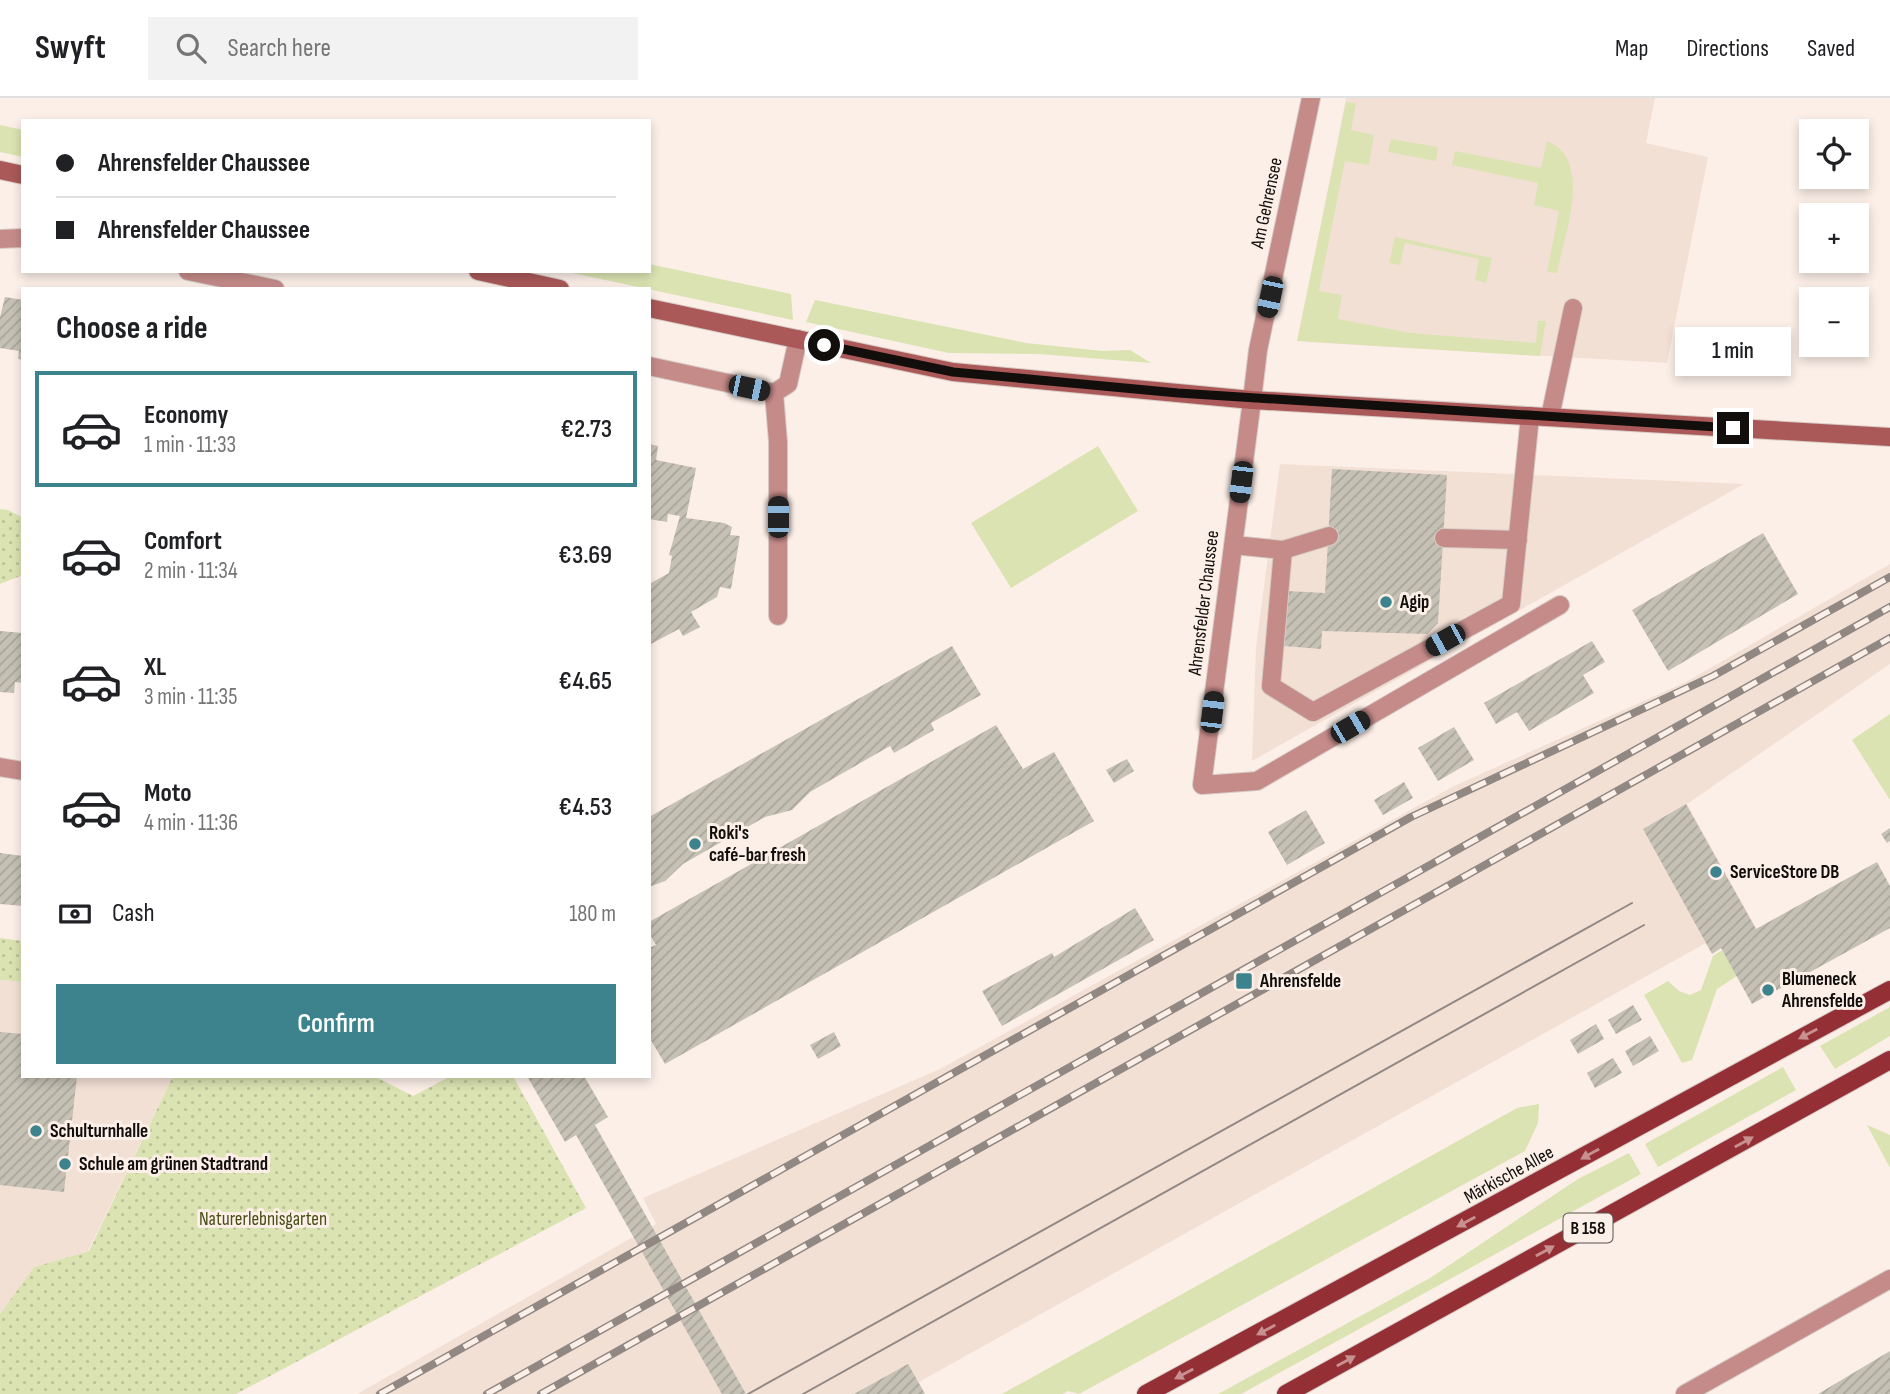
<!DOCTYPE html>
<meta charset="utf-8">
<style>
:root{--surface:#fff;--page:#f2f2f2;--text:#202124;--muted:#757577;--line:#e0e0e0;--accent:#3c838d}
body{margin:0;font-family:"Sofia Sans Condensed",sans-serif;background:var(--page);color:var(--text);height:100vh;display:flex;flex-direction:column;font-size:26px;white-space:nowrap}
*{box-sizing:border-box;margin:0}
p{font-size:23px;color:var(--muted)}
.icon{flex:none;width:38px;height:38px;fill:none;stroke:currentColor;stroke-width:2;stroke-linecap:round;stroke-linejoin:round}
.map{position:relative;flex:1;overflow:hidden}
.side{position:absolute;left:21px;top:189px;width:630px;height:791px;display:flex;flex-direction:column;background:var(--surface);border-radius:0px;box-shadow:0 4px 10px #0003}
.side>*{flex:none}
.banner{position:absolute;left:21px;top:21px;width:630px;height:154px;border-radius:0px;box-shadow:0 4px 10px #0003;display:grid;align-content:center;height:154px;padding:0 35px;background:var(--surface)}
.buttons{position:absolute;left:1799px;top:21px;display:grid;gap:14px}
.buttons a{display:grid;place-items:center;width:70px;height:70px;border-radius:0px;background:var(--surface);box-shadow:0 4px 10px #0003;font-size:35px}
.end{position:absolute;width:32px;height:32px;margin:-16px;border:9px solid #120e0c;background:#fff;box-shadow:0 0 0 4px #fff}
.from{border-radius:50%}
.bubble{position:absolute;height:49px;border-radius:0px;background:var(--surface);box-shadow:0 4px 10px #0003;font-size:23px;font-weight:600;line-height:49px;text-align:center}
.car{position:absolute;width:21px;height:42px;margin:-21px -10px;border-radius:9px;box-shadow:0 0 5px 2px #0007;background:linear-gradient(#222 24%,#8ab4d8 0 40%,#222 0 76%,#8ab4d8 0 86%,#222 0)}
.banner b{display:flex;align-items:center;gap:24px;height:66px;font-size:26px}
.banner b+b{border-top:2px solid var(--line)}
.banner i{width:18px;height:18px;background:var(--text)}
ul{padding:0;list-style:none}
li{display:flex;align-items:center;gap:21px;height:116px;margin:0 14px 10px;padding:0 21px;border:4px solid transparent;border-radius:0px}
li div{flex:1}
li b{display:block;font-size:26px}
li em{font-style:normal;font-weight:600}
li.on{border-color:var(--accent)}
li>.icon{width:63px;height:63px;stroke-width:1.5}
h2{padding:0 35px;font-size:32px;line-height:84px}
.pay{display:flex;align-items:center;gap:18px;height:77px;padding:0 35px;font-size:26px}
.pay p{margin-inline-start:auto}
.button{display:flex;gap:14px;margin-top:auto;padding:14px 35px}
.button a{flex:1;height:80px;border-radius:0px;background:var(--accent);color:#fff;font-size:28px;font-weight:600;line-height:80px;text-align:center}
header{display:flex;align-items:center;gap:42px;box-sizing:border-box;height:98px;padding:0 35px;background:var(--surface);border-bottom:2px solid var(--line)}
header strong{font-size:33px}
nav{display:flex;gap:38px;margin-inline-start:auto;font-size:24px}
.search{width:490px;height:63px;background:var(--page);display:flex;align-items:center;gap:18px;box-sizing:border-box;padding:0 24px;border-radius:0px;color:var(--muted);font-size:26px}
.map>svg:first-child{display:block}
.built{fill:#f3e0d5}
.grass{fill:#dbe3b2}
.park{fill:url(#park-dots)}
.building{fill:url(#building-hatch)}
.lines{fill:none;stroke-linecap:round;stroke-linejoin:round}
.service-casing{stroke:#d7cbc5;stroke-width:20}
.minor-casing{stroke:#d7cbc5;stroke-width:20}
.secondary-casing{stroke:#d7cbc5;stroke-width:20}
.primary-casing{stroke:#d7cbc5;stroke-width:20}
.service{stroke:#c58b89;stroke-width:18}
.minor{stroke:#c58b89;stroke-width:18}
.secondary{stroke:#aa5858;stroke-width:18}
.primary{stroke:#943035;stroke-width:18}
.tram{stroke:#918883;stroke-width:2}
.rail-casing{stroke:#918883;stroke-width:8}
.rail{stroke:#fcefe8;stroke-width:5;stroke-dasharray:16;stroke-linecap:butt}
.oneway{fill:#c8908e}
.route{stroke:#120e0c;stroke-width:9}
.poi-dot{fill:#3c838d;stroke:#fcefe8;stroke-width:2.5}
.labels{text-anchor:middle;dominant-baseline:central;stroke-width:6;stroke-linejoin:round;paint-order:stroke}
.shield{fill:#fcefe8;stroke:#58524e;stroke-width:2}
.shield-label{font-size:18px;font-weight:bold;fill:#120e0c}
.street-label{font-size:19px;fill:#120e0c;stroke:#fcefe8}
.poi-label{font-size:19px;font-weight:bold;fill:#120e0c;stroke:#fcefe8;text-anchor:start}
.park-label{font-size:19px;fill:#484e16;stroke:#fcefe8}
</style>
<header>
<strong>Swyft</strong>
<div class="search"><svg class="icon" aria-label="search" viewBox="0 0 24 24"><circle cx="10" cy="10" r="6"/><path d="M15 15l6 6"/></svg>Search here</div>
<nav><a>Map</a><a>Directions</a><a>Saved</a></nav>
</header>
<div class="map">
<svg width="1890" height="1296" viewBox="0 0 1890 1296">
<defs>
<pattern id="park-dots" width="8" height="8" patternUnits="userSpaceOnUse" patternTransform="scale(1.75)"><rect width="8" height="8" fill="#dbe3b2"/><path d="M2 2h.1M6 6h.1" fill="none" stroke="#bbc298" stroke-width="1.8" stroke-linecap="round"/></pattern>
<pattern id="building-hatch" width="6" height="6" patternUnits="userSpaceOnUse" patternTransform="scale(1.75)"><rect width="6" height="6" fill="#c6c1b5"/><path d="M-1 1l2-2M0 6l6-6M5 7l2-2" fill="none" stroke="#a9a59a"/></pattern>
</defs>
<rect width="100%" height="100%" fill="#fcefe8"/>
<!-- built -->
<path class="built" d="M 1346,0 L 1655,0 L 1646,45 L 1708,59 L 1667,265 L 1307,244 L 1300,233 Z
M 1280,366 L 1744,386 L 1252,663 L 1256,549 Z
M 1890,466 L 1890,566 L 1687,706 L 1756,830 L 1712,856 L 1706,845 L 919,1284 L 925,1296 L 357,1296 L 656,1126 L 643,1100 L 940,971 L 1454,688 L 1686,584 Z
M 0,882 L 23,884 L 23,978 L 173,978 L 88,1153 L 34,1169 L 0,1216 Z"/>
<!-- grass -->
<path class="grass" d="M 1346,4 L 1356,5 L 1351,32 L 1374,37 L 1369,67 L 1345,63 L 1319,193 L 1342,197 L 1338,221 L 1411,235 L 1536,245 L 1538,223 L 1546,223 L 1540,258 L 1297,243 Z
M 0,27 L 23,32 L 23,59 L 0,54 Z
M 1391,41 L 1438,49 L 1436,63 L 1388,54 Z
M 1547,43 C 1594,61 1564,138 1557,175 L 1547,174 L 1559,113 L 1534,107 L 1538,85 L 1452,67 L 1455,53 L 1541,70 Z
M 1395,139 L 1492,160 L 1486,185 L 1475,182 L 1479,161 L 1405,145 L 1400,167 L 1389,165 Z
M 649,166 L 791,196 L 793,222 L 563,173 L 649,173 Z
M 815,202 L 1026,245 L 1103,253 L 1130,252 L 1151,265 L 1039,256 L 949,255 L 806,224 Z
M 1098,348 L 1138,413 L 1011,490 L 971,425 Z
M 1890,616 L 1890,702 L 1852,642 Z
M 1722,852 L 1737,878 L 1717,891 L 1692,962 L 1682,965 L 1644,897 L 1668,883 L 1679,893 L 1690,897 L 1701,892 L 1713,858 Z
M 1890,909 L 1890,938 L 1835,971 L 1820,948 Z
M 1783,969 L 1796,992 L 1658,1069 L 1645,1046 Z
M 1539,1006 L 1538,1025 L 1525,1053 L 1079,1296 L 1068,1293 L 1063,1296 L 1002,1296 L 1517,1010 Z
M 1867,1027 L 1890,1037 L 1890,1070 Z
M 1629,1055 L 1641,1076 L 1241,1296 L 1218,1296 L 1430,1180 L 1578,1081 Z"/>
<!-- park -->
<path class="park" d="M 0,411 L 8,412 L 23,420 L 23,477 L 0,486 Z
M 0,840 L 23,843 L 23,884 L 0,882 Z
M 173,978 L 374,978 L 413,998 L 451,978 L 513,978 L 586,1110 L 236,1296 L 0,1296 L 0,1216 L 34,1169 L 89,1153 Z"/>
<!-- building -->
<path class="building" d="M 5,199 L 23,202 L 23,262 L 18,261 L 19,253 L 0,250 L 0,219 Z
M 649,346 L 658,348 L 656,362 L 696,370 L 686,420 L 724,425 L 732,429 L 730,437 L 740,438 L 731,491 L 720,489 L 717,499 L 691,514 L 700,529 L 683,538 L 679,531 L 649,547 L 649,486 L 669,475 L 672,458 L 669,457 L 680,418 L 668,416 L 667,424 L 649,421 Z
M 1332,371 L 1447,377 L 1438,525 L 1427,536 L 1322,533 L 1321,551 L 1284,548 L 1287,493 L 1325,495 Z
M 1763,435 L 1798,496 L 1668,573 L 1632,512 Z
M 0,533 L 23,535 L 23,585 L 15,584 L 14,595 L 0,594 Z
M 1592,543 L 1605,564 L 1583,577 L 1594,595 L 1529,633 L 1517,614 L 1496,626 L 1484,605 Z
M 952,548 L 981,597 L 931,625 L 934,632 L 894,655 L 890,648 L 810,694 L 792,712 L 765,719 L 683,766 L 665,783 L 649,789 L 649,719 Z
M 996,627 L 1023,671 L 1054,654 L 1094,723 L 665,966 L 649,939 L 649,850 L 656,847 L 649,835 L 649,824 Z
M 1454,629 L 1474,662 L 1438,683 L 1418,650 Z
M 1127,661 L 1134,673 L 1114,685 L 1106,672 Z
M 1404,684 L 1413,700 L 1383,717 L 1374,702 Z
M 1686,706 L 1756,831 L 1877,764 L 1890,788 L 1890,830 L 1752,906 L 1721,850 L 1712,856 L 1643,731 Z
M 1306,712 L 1325,745 L 1287,767 L 1268,734 Z
M 1890,730 L 1890,743 L 1887,745 L 1881,736 Z
M 0,755 L 23,758 L 23,808 L 0,806 Z
M 1135,810 L 1154,842 L 1002,928 L 982,893 L 1052,855 L 1054,859 Z
M 1633,907 L 1642,922 L 1616,936 L 1608,922 Z
M 1596,926 L 1604,941 L 1578,956 L 1570,942 Z
M 0,934 L 23,936 L 23,978 L 77,978 L 64,1094 L 0,1087 Z
M 834,934 L 841,948 L 818,961 L 810,947 Z
M 1650,938 L 1659,953 L 1633,968 L 1625,953 Z
M 1613,960 L 1622,975 L 1595,990 L 1587,975 Z
M 527,978 L 584,978 L 608,1019 L 595,1027 L 746,1296 L 722,1296 L 576,1037 L 565,1044 Z
M 1890,1253 L 1890,1296 L 1818,1296 Z
M 908,1266 L 925,1296 L 854,1296 Z"/>
<g class="lines">
<defs>
<path id="service" d="M 0,141 L 23,140
M 188,173 L 275,191
M 649,268 L 774,295
M 1252,302 L 1202,687 L 1257,683 L 1560,507
M 1550,319 L 1573,210
M 1444,440 L 1518,442
M 1233,447 L 1283,452 L 1329,438
M 1283,452 L 1271,588 L 1313,614 L 1511,506 L 1530,318
M 778,518 L 778,344 L 774,295 L 788,286 L 798,241
M 0,669 L 23,673"/>
<path id="minor" d="M 1252,302 L 1258,252 L 1311,0
M 1685,1296 L 1890,1181"/>
<path id="secondary" d="M 0,72 L 23,77
M 478,173 L 560,191
M 649,210 L 953,274 L 1252,302 L 1890,339"/>
<path id="primary" d="M 1146,1296 L 1890,892
M 1286,1296 L 1890,962"/>
</defs>
<!-- service casing -->
<use href="#service" class="service-casing"/>
<!-- minor casing -->
<use href="#minor" class="minor-casing"/>
<!-- secondary casing -->
<use href="#secondary" class="secondary-casing"/>
<!-- primary casing -->
<use href="#primary" class="primary-casing"/>
<!-- service -->
<use href="#service" class="service"/>
<!-- minor -->
<use href="#minor" class="minor"/>
<!-- secondary -->
<use href="#secondary" class="secondary"/>
<!-- primary -->
<use href="#primary" class="primary"/>
<!-- tram -->
<path class="tram" d="M 748,1296 L 1632,805
M 803,1296 L 1644,827"/>
<defs>
<path id="rail" d="M 380,1296 L 1411,719 L 1713,578 L 1890,479
M 487,1296 L 1890,509
M 541,1296 L 1890,540"/>
</defs>
<!-- rail casing -->
<use href="#rail" class="rail-casing"/>
<!-- rail -->
<use href="#rail" class="rail"/>
</g>
<!-- one-way arrows -->
<defs><path id="oneway-solid" d="M-6-.8H1V-3.2L6.5 0L1 3.2V.8H-6Z" transform="scale(1.75)"/></defs>
<g class="oneway">
<use href="#oneway-solid" transform="translate(1808 936) rotate(152)"/>
<use href="#oneway-solid" transform="translate(1744 1044) rotate(-29)"/>
<use href="#oneway-solid" transform="translate(1590 1056) rotate(151)"/>
<use href="#oneway-solid" transform="translate(1466 1124) rotate(152)"/>
<use href="#oneway-solid" transform="translate(1545 1153) rotate(-29)"/>
<use href="#oneway-solid" transform="translate(1266 1232) rotate(152)"/>
<use href="#oneway-solid" transform="translate(1346 1263) rotate(-29)"/>
<use href="#oneway-solid" transform="translate(1184 1276) rotate(152)"/>
</g>
<g class="lines">
<!-- route -->
<path class="route" d="M 824,247 L 953,274 L 1178,295 L 1733,330"/>
</g>
<!-- markers -->
<g class="poi-dot">
<circle cx="1386" cy="504" r="7"/>
<circle cx="695" cy="746" r="7"/>
<circle cx="1716" cy="774" r="7"/>
<rect x="1235" y="874" width="18" height="18" rx="3.5"/>
<circle cx="1768" cy="892" r="7"/>
<circle cx="36" cy="1033" r="7"/>
<circle cx="65" cy="1066" r="7"/>
</g>
<g class="labels">
<!-- shield labels -->
<rect class="shield" x="1563.5" y="1115.5" width="49" height="29" rx="5"/>
<g class="shield-label">
<text x="1588" y="1130">B 158</text>
</g>
<!-- street labels -->
<g class="street-label">
<text transform="translate(1267 105) rotate(-78)">Am Gehrensee</text>
<text transform="translate(1204 505) rotate(-83)">Ahrensfelder Chaussee</text>
<text transform="translate(1509 1077) rotate(-29)">Märkische Allee</text>
</g>
<!-- poi labels -->
<g class="poi-label">
<text x="1400" y="504">Agip</text>
<text x="709" y="735">Roki's<tspan x="709" dy="22">café-bar fresh</tspan></text>
<text x="1730" y="774">ServiceStore DB</text>
<text x="1782" y="881">Blumeneck<tspan x="1782" dy="22">Ahrensfelde</tspan></text>
<text x="1260" y="883">Ahrensfelde</text>
<text x="50" y="1033">Schulturnhalle</text>
<text x="79" y="1066">Schule am grünen Stadtrand</text>
</g>
<!-- park labels -->
<g class="park-label">
<text x="263" y="1121">Naturerlebnisgarten</text>
</g>
</g>
</svg>
<div class="buttons">
<a><svg class="icon" aria-label="locate" viewBox="0 0 24 24"><circle cx="12" cy="12" r="6"/><path d="M12 2v4M12 18v4M2 12h4M18 12h4"/></svg></a>
<a>+</a>
<a>−</a>
</div>
<i class="end from" style="left:824px;top:247px"></i>
<i class="end" style="left:1733px;top:330px"></i>
<div class="bubble" style="left:1675px;top:229px;width:116px">1 min</div>
<i class="car" style="left:1270px;top:199px;rotate:192deg"></i>
<i class="car" style="left:749px;top:290px;rotate:102deg"></i>
<i class="car" style="left:1241px;top:384px;rotate:187deg"></i>
<i class="car" style="left:778px;top:419px;rotate:0deg"></i>
<i class="car" style="left:1445px;top:542px;rotate:241deg"></i>
<i class="car" style="left:1212px;top:614px;rotate:7deg"></i>
<i class="car" style="left:1350px;top:629px;rotate:60deg"></i>
<div class="banner">
<b><i class="from"></i>Ahrensfelder Chaussee</b>
<b><i></i>Ahrensfelder Chaussee</b>
</div>
<section class="side">
<h2>Choose a ride</h2>
<ul>
<li class="on"><svg class="icon" aria-label="car" viewBox="0 0 24 24"><path d="M5 17H2v-5l4-1 3-4h7l3 4 3 1v5h-3M9 17h6M6 11h13"/><circle cx="7" cy="17" r="2"/><circle cx="17" cy="17" r="2"/></svg><div><b>Economy</b><p>1 min · 11:33</p></div><em>€2.73</em></li>
<li><svg class="icon" aria-label="car" viewBox="0 0 24 24"><path d="M5 17H2v-5l4-1 3-4h7l3 4 3 1v5h-3M9 17h6M6 11h13"/><circle cx="7" cy="17" r="2"/><circle cx="17" cy="17" r="2"/></svg><div><b>Comfort</b><p>2 min · 11:34</p></div><em>€3.69</em></li>
<li><svg class="icon" aria-label="car" viewBox="0 0 24 24"><path d="M5 17H2v-5l4-1 3-4h7l3 4 3 1v5h-3M9 17h6M6 11h13"/><circle cx="7" cy="17" r="2"/><circle cx="17" cy="17" r="2"/></svg><div><b>XL</b><p>3 min · 11:35</p></div><em>€4.65</em></li>
<li><svg class="icon" aria-label="car" viewBox="0 0 24 24"><path d="M5 17H2v-5l4-1 3-4h7l3 4 3 1v5h-3M9 17h6M6 11h13"/><circle cx="7" cy="17" r="2"/><circle cx="17" cy="17" r="2"/></svg><div><b>Moto</b><p>4 min · 11:36</p></div><em>€4.53</em></li>
</ul>
<div class="pay"><svg class="icon" aria-label="cash" viewBox="0 0 24 24"><path d="M3 7h18v10H3z"/><circle cx="12" cy="12" r="2"/></svg>Cash<p>180 m</p></div>
<div class="button"><a>Confirm</a></div>
</section>
</div>
